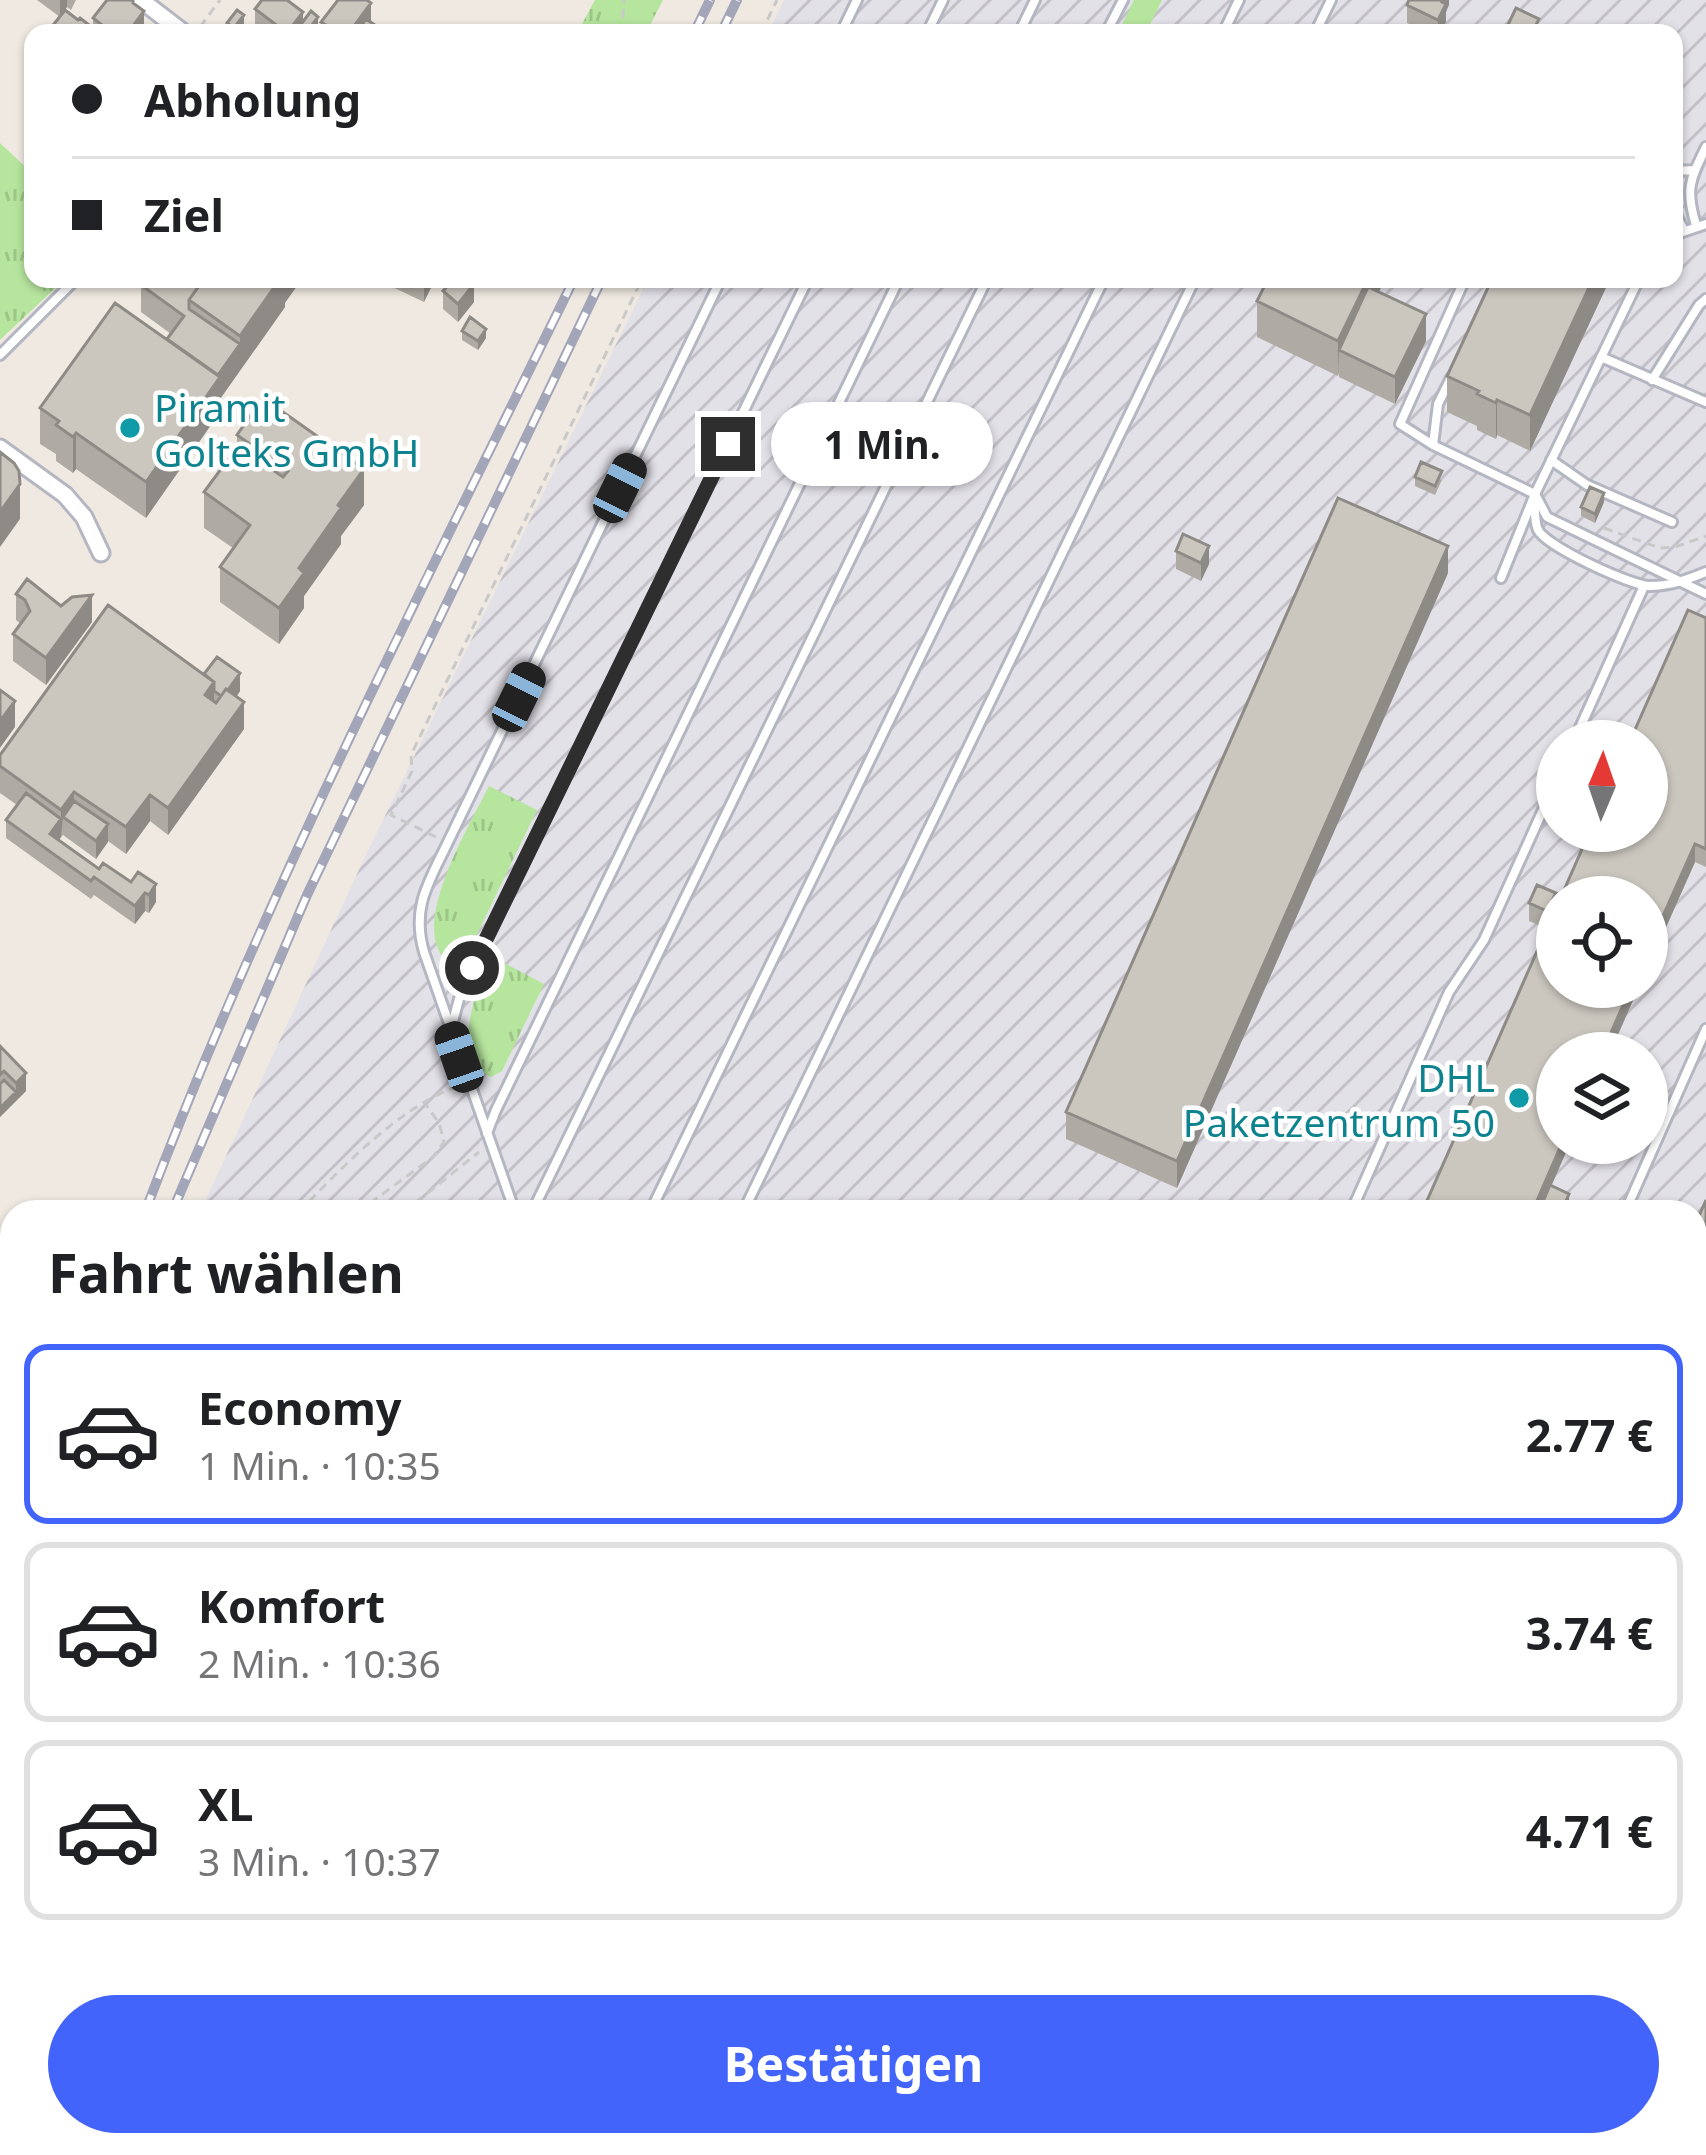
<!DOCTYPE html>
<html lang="de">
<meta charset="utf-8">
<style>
:root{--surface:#fff;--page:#f2f2f2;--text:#202124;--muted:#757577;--line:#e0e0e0;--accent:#4264fb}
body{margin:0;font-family:"Noto Sans",sans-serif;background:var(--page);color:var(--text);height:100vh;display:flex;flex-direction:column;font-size:45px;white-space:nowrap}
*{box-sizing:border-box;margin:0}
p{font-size:39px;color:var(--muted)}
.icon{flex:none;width:66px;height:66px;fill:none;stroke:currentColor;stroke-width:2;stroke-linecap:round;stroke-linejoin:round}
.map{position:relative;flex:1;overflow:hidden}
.sheet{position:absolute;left:0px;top:1200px;width:1707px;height:957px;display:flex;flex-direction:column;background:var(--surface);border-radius:36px 36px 0 0;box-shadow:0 3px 9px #0004}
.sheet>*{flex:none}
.top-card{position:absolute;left:24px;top:24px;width:1659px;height:264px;border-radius:24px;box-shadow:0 3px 9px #0004;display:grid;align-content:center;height:264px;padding:0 48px;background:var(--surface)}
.needle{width:78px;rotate:2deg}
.buttons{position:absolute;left:1536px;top:720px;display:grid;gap:24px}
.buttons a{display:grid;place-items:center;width:132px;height:132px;border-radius:50%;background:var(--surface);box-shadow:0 3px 9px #0004;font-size:60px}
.end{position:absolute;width:54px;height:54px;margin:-27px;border:15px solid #2e2e2e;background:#fff;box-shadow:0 0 0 6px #fff}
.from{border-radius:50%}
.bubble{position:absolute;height:84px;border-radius:42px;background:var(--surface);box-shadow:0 3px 9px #0004;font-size:39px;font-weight:700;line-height:84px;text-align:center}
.car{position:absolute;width:36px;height:72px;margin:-36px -18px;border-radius:15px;box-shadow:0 0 9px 3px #0007;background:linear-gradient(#222 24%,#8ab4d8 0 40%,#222 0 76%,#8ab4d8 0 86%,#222 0)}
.top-card b{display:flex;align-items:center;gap:42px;height:114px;font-size:45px}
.top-card b+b{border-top:3px solid var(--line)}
.top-card i{width:30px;height:30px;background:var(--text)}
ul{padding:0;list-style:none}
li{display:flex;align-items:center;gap:36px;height:180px;margin:0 24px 18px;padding:0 24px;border:6px solid var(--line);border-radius:24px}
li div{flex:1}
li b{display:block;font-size:45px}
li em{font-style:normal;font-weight:700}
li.active{border-color:var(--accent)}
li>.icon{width:108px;height:108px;stroke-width:1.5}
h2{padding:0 48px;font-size:54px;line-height:144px}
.cta{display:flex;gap:24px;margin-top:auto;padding:24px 48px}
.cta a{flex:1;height:138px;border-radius:72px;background:var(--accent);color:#fff;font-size:48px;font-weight:700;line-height:138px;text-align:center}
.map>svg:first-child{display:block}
.industrial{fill:url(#industrial-furrows);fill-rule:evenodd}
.grass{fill:url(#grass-tufts)}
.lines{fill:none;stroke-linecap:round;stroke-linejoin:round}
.service-casing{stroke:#b4b7c1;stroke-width:14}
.minor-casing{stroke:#b4b7c1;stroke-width:21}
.secondary-casing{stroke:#b4b7c1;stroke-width:27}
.path{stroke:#c9c9c9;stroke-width:3;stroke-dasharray:9 6;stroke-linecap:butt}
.service{stroke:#fff;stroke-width:8}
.minor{stroke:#fff;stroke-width:15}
.secondary{stroke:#fff;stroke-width:21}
.rail-casing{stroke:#a3a6b8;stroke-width:10}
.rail{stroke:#fff;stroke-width:6;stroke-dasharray:18;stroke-linecap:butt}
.wall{fill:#afaba4}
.shaded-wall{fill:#8e8b86}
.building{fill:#cbc7bf;stroke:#8e8b86;stroke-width:3}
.route{stroke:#2e2e2e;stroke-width:15}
.culture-dot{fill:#0f9aa8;stroke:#fff;stroke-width:4.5}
.labels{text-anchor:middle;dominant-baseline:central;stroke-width:9;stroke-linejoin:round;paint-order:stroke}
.culture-label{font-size:39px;fill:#0d838f;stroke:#fff;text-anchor:start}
</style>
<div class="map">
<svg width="1706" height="2155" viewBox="0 0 1706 2155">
<defs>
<pattern id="industrial-furrows" width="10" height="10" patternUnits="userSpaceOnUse" patternTransform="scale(3)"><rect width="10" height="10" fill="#e3e1e8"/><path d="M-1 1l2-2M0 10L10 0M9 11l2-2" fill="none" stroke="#c3c1c7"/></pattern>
<pattern id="grass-tufts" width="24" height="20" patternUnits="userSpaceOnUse" patternTransform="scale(3)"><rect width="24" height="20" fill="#b6e59e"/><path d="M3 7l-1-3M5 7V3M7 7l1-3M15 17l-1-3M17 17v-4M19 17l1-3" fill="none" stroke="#9dc588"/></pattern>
</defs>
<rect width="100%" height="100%" fill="#efe9e1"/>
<!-- industrial -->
<path class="industrial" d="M 784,0 L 1706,0 L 1706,1756 L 1695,1773 L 1695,1212 L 200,1212 L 364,859 L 648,279 L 1674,279 L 1674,33 L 768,33 ZM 1557,741 L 1647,741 L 1647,831 L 1557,831 ZM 1557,897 L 1647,897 L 1647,987 L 1557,987 ZM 1557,1053 L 1647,1053 L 1647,1143 L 1557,1143 Z
M 12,1991 L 12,2145 L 1434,2145 L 1426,2155 L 0,2155 L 0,2023 Z"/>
<!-- grass -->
<path class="grass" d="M 595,0 L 663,0 L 646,33 L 577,33 Z
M 1134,0 L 1162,0 L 1146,33 L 1118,33 Z
M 0,143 L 33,174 L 33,279 L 65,279 L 0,340 Z
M 489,786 L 537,810 L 468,953 L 462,960 L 448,962 C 406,929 471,823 489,786 Z
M 491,956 L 544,984 L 502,1071 L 491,1077 C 448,1057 477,988 491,956 Z
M 12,1746 L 12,1999 L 0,2008 L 0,1774 Z"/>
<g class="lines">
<defs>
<path id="service" d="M 841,33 L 857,0
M 927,33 L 943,0
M 1019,33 L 1035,0
M 1106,33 L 1123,0
M 1223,33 L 1239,0
M 1315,33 L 1331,0
M 1674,171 L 1695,170
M 1674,211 L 1684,230
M 1696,225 C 1685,189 1690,180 1706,147
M 1674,235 L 1706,224
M 1465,279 L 1400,424 L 1433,445 L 1535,494 L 1547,517 L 1706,594
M 0,355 L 76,279
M 1601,357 L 1706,402
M 1652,380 L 1699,305 L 1706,299
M 1433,445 L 1438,404 L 1451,378
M 1551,460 L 1587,485 L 1672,522
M 1535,501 C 1535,511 1534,521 1538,530 C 1547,547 1630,585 1649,586 C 1670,586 1687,580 1706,572
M 1501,578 L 1535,494 L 1639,279
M 1574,741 L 1644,586
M 451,1029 L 459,999 L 472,969 L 808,279
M 487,1133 L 496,1110 L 899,279
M 515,1212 L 424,952 C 411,907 429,882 448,842 L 721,279
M 532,1212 L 987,279
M 650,1212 L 1104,279
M 743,1212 L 1195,279
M 1351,1212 L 1449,992 L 1484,940 L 1557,779
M 1625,1212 L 1706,1029
M 1695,1645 L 1706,1643
M 1695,1753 L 1706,1758
M 796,2145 L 815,2155
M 1067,2145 L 1085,2155
M 448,2155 L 452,2145"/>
<path id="minor" d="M 141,0 L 184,33
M 0,448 L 65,495 L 84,517 L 101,553
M 897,2145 L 915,2155
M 514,2155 L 520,2145"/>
<path id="secondary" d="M 1695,1854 L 1706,1834
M 1459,2155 L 1468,2145"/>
</defs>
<!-- service casing -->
<use href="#service" class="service-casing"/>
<!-- minor casing -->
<use href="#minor" class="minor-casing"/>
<!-- secondary casing -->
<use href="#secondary" class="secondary-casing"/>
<!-- path -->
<path class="path" d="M 200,27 L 220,0
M 622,33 L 624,0
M 761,33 L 777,0
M 1604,528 L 1660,548 L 1675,547 L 1706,536
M 436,837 L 391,815 L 412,771 L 411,755 L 642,279
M 299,1212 C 341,1168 398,1109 455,1087
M 358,1212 L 433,1157 L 444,1142 L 439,1123 L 426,1105
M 404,1212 L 479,1152
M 1695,1810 L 1706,1790
M 0,1831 L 12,1838"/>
<!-- service -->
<use href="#service" class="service"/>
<!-- minor -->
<use href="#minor" class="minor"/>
<!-- secondary -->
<use href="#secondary" class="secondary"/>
<defs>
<path id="rail" d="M 694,33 L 710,0
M 721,33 L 737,0
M 145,1212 C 265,892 424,586 574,279
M 172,1212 L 307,895 L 602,279
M 0,1563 L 12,1530
M 0,1600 L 12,1568
M 0,1675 L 12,1643"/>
</defs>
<!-- rail casing -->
<use href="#rail" class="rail-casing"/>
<!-- rail -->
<use href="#rail" class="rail"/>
</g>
<!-- wall -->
<path class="wall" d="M 37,0 L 76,0 L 71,10 L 67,7 L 65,10 L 78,20 L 93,27 L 93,18 L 134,3 L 144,33 L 55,33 L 54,24 L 60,17 Z
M 1449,0 L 1446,12 L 1446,22 L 1440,33 L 1429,33 L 1407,23 L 1407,5 Z
M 255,9 L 303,21 L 318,26 L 313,33 L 263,33 L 255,27 Z
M 321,22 L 370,22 L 375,33 L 321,33 Z
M 384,279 L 447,279 L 445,285 L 435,280 L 424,302 L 384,283 Z
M 1268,279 L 1385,279 L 1379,292 L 1426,341 L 1395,404 L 1339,377 L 1339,373 L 1338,376 L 1257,337 L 1257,301 Z
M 1610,279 L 1530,451 L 1497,435 L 1496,439 L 1477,430 L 1477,426 L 1447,412 L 1447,376 Z
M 141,285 L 285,303 L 285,307 L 220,399 L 220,412 L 146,518 L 76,469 L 73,473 L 56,461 L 56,454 L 40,444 L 40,408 L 167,339 L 171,334 L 141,312 Z
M 443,291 L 474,302 L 458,322 L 443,309 Z
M 462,331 L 486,338 L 478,350 L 462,340 Z
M 237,435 L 364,505 L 341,536 L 341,544 L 304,596 L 304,608 L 279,644 L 220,602 L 220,567 L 233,548 L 204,528 L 204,492 L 237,447 Z
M 1415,477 L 1442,480 L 1435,495 L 1415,486 Z
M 1604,502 L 1595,523 L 1581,516 L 1581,507 Z
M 1176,551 L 1209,564 L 1201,581 L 1176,569 Z
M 1448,573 L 1177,1188 L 1066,1139 L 1066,1112 Z
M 16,594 L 61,606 L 92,622 L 46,685 L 13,661 L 13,634 L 21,624 L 16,620 Z
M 1706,618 L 1706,867 L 1695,862 L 1647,970 Z
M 204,674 L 240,691 L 237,696 L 244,729 L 168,835 L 150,821 L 126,854 L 108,841 L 96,859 L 63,835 L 59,840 L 99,869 L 131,882 L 138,872 L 156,902 L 149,913 L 145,911 L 135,924 L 94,895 L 91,899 L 6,838 L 6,820 L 17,805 L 0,793 L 0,755 Z
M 1529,903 L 1556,909 L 1557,1143 L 1570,1143 L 1551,1186 L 1569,1212 L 1542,1212 L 1542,1207 L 1540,1212 L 1422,1212 L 1547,929 L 1529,921 Z
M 0,1046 L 26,1091 L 0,1117 Z
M 1218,2145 L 1390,2145 L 1384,2155 L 1228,2155 L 1228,2151 Z"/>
<!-- shaded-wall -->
<path class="shaded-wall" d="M 60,0 L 67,0 L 67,7 L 60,17 Z
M 1443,0 L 1449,0 L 1449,5 L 1446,12 L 1446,22 L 1440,33 L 1438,33 L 1438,20 Z
M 134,1 L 134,24 L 144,11 L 144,33 L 128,33 Z
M 371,3 L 371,21 L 358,30 L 358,33 L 349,33 Z
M 303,12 L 303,30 L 295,33 L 287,33 Z
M 244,15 L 244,24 L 237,33 L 234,33 L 234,28 Z
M 318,17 L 318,26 L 313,33 L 306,33 Z
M 280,279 L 302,279 L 285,303 L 285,307 L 220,399 L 220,412 L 146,518 L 146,482 L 240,344 L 240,336 Z
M 424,279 L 435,279 L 424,302 Z
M 1368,279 L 1385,279 L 1348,354 L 1339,350 L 1338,376 L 1338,341 Z
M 1593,279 L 1610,279 L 1530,451 L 1530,415 Z
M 474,284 L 474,302 L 458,322 L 458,304 Z
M 1426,314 L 1426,341 L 1395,404 L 1395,377 Z
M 486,329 L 486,338 L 478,350 L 478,341 Z
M 1497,400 L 1497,435 L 1496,439 L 1496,403 Z
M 76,433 L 76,469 L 73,473 L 73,437 Z
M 364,469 L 364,505 L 341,536 L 341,544 L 304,596 L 304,608 L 279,644 L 279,608 L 299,568 L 338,505 Z
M 20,484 L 20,519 L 0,547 L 0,512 Z
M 1604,493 L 1604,502 L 1595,523 L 1595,514 Z
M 1209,546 L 1209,564 L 1201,581 L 1201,563 Z
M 1448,546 L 1448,573 L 1177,1188 L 1177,1161 Z
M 92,595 L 92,622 L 46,685 L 46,658 Z
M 240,673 L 240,691 L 226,712 L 223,697 Z
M 214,682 L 214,709 L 205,695 Z
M 15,701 L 15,727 L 0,748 L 0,721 Z
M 244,702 L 244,729 L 168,835 L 168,808 Z
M 74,792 L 74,819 L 63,817 L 61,837 L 61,810 Z
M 150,795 L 150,821 L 126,854 L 126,827 Z
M 61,819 L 61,837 L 50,852 L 50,834 Z
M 108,824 L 108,842 L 96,859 L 96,841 Z
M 1695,844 L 1695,862 L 1647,970 L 1647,952 Z
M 156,884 L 156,902 L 149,913 L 149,895 Z
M 145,893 L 145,911 L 135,924 L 135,906 Z
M 1556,893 L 1556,911 L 1547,929 L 1547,911 Z
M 1631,987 L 1639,987 L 1610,1053 L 1602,1053 Z
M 26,1073 L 26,1091 L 0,1117 L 0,1108 L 16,1092 L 16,1083 Z
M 1562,1143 L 1570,1143 L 1540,1212 L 1532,1212 Z
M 1569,1194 L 1569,1212 L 1561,1212 Z
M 1706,1447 L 1706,1465 L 1695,1490 L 1695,1472 Z
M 337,2145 L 350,2145 L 345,2155 L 332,2155 Z
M 1236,2145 L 1241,2145 L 1241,2155 L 1236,2155 Z
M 1374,2145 L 1390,2145 L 1384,2155 L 1369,2155 Z"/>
<!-- building -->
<path class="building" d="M 107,0 L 133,0 L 133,3 L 144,11 L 128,33 L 112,33 L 93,18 Z
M 262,0 L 287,0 L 303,12 L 287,33 L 255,9 Z
M 338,0 L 367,0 L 371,3 L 349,33 L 327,33 L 331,28 L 321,22 Z
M 1409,0 L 1443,0 L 1442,2 L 1446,4 L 1438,20 L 1407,5 Z
M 1516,8 L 1539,19 L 1532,33 L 1504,33 Z
M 65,10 L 78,20 L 80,18 L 93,28 L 89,33 L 67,33 L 54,24 Z
M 237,10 L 244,15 L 234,28 L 227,23 Z
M 311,11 L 318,17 L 306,33 L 296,33 L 295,32 Z
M 366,19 L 375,25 L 369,33 L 362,33 L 358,30 Z
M 145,279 L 204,279 L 189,300 L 189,309 L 240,344 L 218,375 L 167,339 L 184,316 L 141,285 Z
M 204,279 L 280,279 L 240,336 L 189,300 Z
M 454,279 L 467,279 L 474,284 L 458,304 L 443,291 Z
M 1268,279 L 1368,279 L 1338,341 L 1257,301 Z
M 1492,279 L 1593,279 L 1530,415 L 1497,400 L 1496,403 L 1477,394 L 1479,391 L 1447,376 Z
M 1368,287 L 1426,314 L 1395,377 L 1339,350 Z
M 115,303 L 220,377 L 146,482 L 76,433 L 73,437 L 56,425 L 59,421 L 40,408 Z
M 470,317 L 486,329 L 478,341 L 462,331 Z
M 263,398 L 364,469 L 338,505 L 341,508 L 299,568 L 304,573 L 279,608 L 220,567 L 250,525 L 204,492 L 238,446 L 283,477 L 288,471 L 237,435 Z
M 0,452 L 14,463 L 19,471 L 20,484 L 0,512 Z
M 1421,462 L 1442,471 L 1435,486 L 1415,477 Z
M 1590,487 L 1604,493 L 1595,514 L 1581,507 Z
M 1338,498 L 1448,546 L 1177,1161 L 1066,1112 Z
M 1183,534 L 1209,546 L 1201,563 L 1176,551 Z
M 27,579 L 61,606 L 72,597 L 92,595 L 46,658 L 13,634 L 30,611 L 25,600 L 16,594 Z
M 108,605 L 214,682 L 205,695 L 216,703 L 226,689 L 244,702 L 168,808 L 150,795 L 126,827 L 74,792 L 61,810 L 0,766 L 0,755 Z
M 1688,610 L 1706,618 L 1706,849 L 1695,844 L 1647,952 L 1647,897 L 1561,897 L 1590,831 L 1647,831 L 1647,741 L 1630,741 Z
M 217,657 L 240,673 L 228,690 L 226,689 L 221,696 L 214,691 L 214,682 L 204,674 Z
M 0,690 L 15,701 L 0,721 Z
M 26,793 L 61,819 L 50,834 L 99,869 L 103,863 L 131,882 L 138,872 L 156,884 L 149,895 L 145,893 L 135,906 L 94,877 L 91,881 L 6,820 Z
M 74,801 L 108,824 L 96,841 L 63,817 Z
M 1537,885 L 1556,893 L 1547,911 L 1529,903 Z
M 1557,906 L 1557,987 L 1631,987 L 1602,1053 L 1557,1053 L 1557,1143 L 1562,1143 L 1532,1212 L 1422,1212 Z
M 0,1046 L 26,1073 L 16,1083 L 4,1071 L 0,1075 Z
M 4,1080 L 16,1092 L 0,1108 L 0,1084 Z
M 1550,1185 L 1569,1194 L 1561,1212 L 1542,1204 Z
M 1706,1200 L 1706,1447 L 1695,1472 L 1695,1225 Z
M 218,2145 L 337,2145 L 332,2155 L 214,2155 Z
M 561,2145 L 698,2145 L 716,2155 L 555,2155 Z
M 1266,2145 L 1374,2145 L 1369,2155 L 1283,2155 Z"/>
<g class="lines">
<!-- route -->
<path class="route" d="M 472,968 L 728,444"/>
</g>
<!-- markers -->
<g class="culture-dot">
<circle cx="130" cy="428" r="12"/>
<circle cx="1519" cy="1098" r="12"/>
</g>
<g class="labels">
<!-- culture labels -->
<g class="culture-label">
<text x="154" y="406">Piramit<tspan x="154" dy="45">Golteks GmbH</tspan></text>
<text x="1495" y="1076" text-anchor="end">DHL<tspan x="1495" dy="45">Paketzentrum 50</tspan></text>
</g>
</g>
</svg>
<div class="buttons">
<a><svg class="needle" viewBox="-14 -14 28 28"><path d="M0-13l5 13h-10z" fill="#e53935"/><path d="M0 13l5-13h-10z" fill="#757577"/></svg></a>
<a><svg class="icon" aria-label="locate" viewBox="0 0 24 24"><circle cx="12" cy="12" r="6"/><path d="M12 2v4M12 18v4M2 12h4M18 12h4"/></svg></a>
<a><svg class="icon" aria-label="layers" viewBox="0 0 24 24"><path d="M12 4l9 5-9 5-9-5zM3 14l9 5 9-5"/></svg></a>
</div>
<i class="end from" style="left:472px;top:968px"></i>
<i class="end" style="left:728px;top:444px"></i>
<div class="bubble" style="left:771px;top:402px;width:222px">1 Min.</div>
<i class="car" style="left:620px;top:488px;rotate:26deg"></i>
<i class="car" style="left:519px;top:697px;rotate:26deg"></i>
<i class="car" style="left:459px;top:1057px;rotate:341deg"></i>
<div class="top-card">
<b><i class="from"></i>Abholung</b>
<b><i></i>Ziel</b>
</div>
<section class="sheet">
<h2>Fahrt wählen</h2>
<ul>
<li class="active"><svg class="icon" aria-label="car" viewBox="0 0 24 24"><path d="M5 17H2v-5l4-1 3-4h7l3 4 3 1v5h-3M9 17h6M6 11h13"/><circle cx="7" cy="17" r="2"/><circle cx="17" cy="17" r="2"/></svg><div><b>Economy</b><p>1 Min. · 10:35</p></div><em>2.77 €</em></li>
<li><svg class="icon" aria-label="car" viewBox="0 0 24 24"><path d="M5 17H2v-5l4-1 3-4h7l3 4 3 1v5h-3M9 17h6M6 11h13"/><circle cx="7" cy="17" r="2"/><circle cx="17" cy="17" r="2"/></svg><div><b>Komfort</b><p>2 Min. · 10:36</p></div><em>3.74 €</em></li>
<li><svg class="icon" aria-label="car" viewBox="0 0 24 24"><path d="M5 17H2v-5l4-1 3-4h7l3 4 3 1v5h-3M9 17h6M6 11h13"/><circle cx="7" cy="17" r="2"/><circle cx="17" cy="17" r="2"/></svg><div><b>XL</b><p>3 Min. · 10:37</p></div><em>4.71 €</em></li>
</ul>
<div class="cta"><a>Bestätigen</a></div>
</section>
</div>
